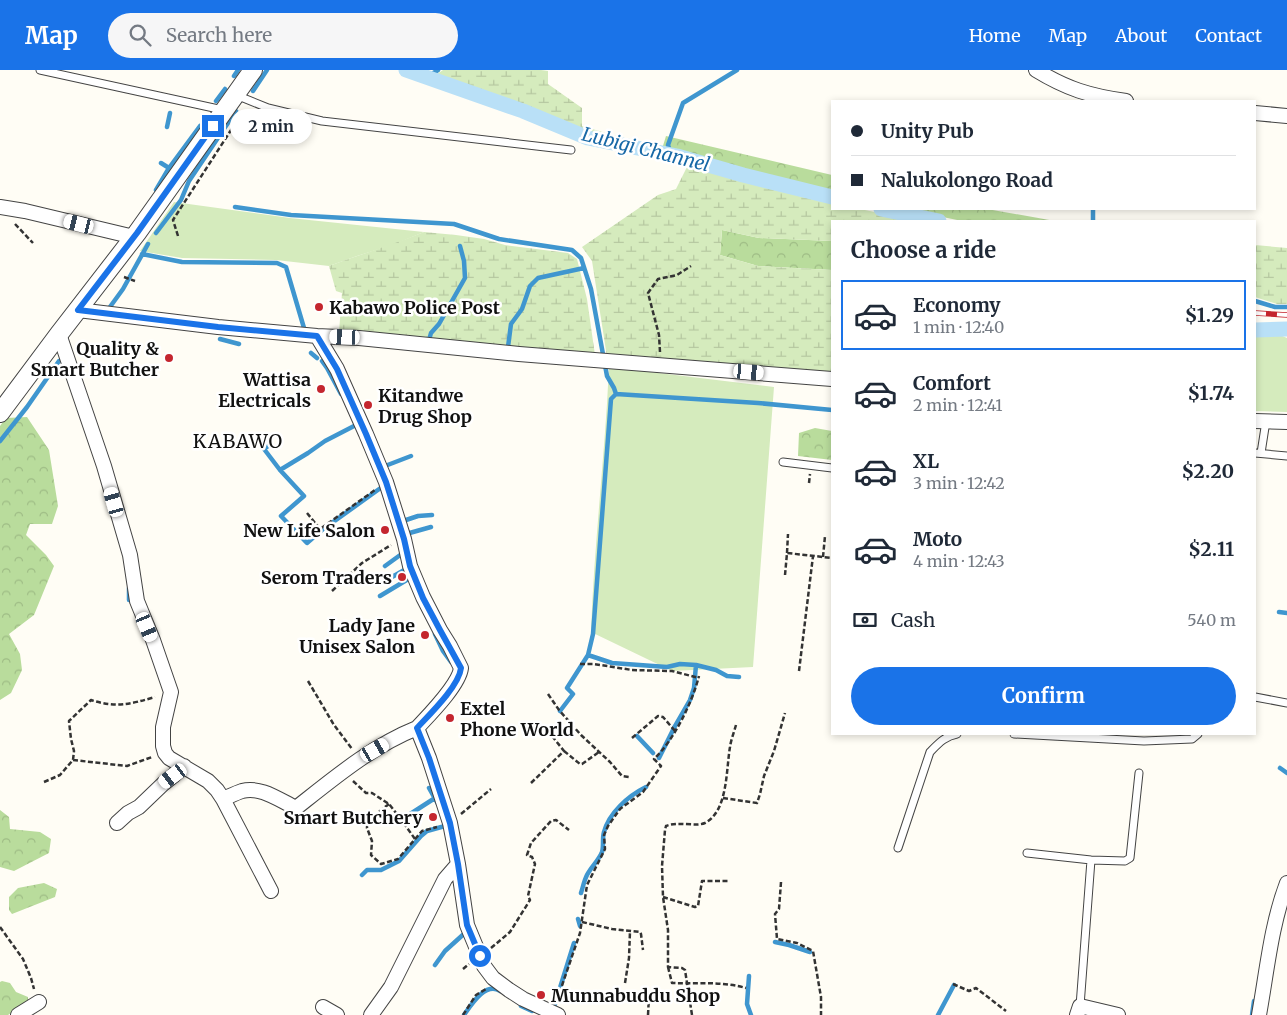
<!DOCTYPE html>
<meta charset="utf-8">
<style>
:root{--surface:#fff;--page:#f6f6f7;--text:#1f2937;--muted:#747a83;--line:#e0e1e3;--accent:#1a73e8}
body{margin:0;font-family:Merriweather,serif;background:var(--page);color:var(--text);height:100vh;display:flex;flex-direction:column;font-size:19px;white-space:nowrap}
*{box-sizing:border-box;margin:0}
p{font-size:16px;color:var(--muted)}
.icon{flex:none;width:28px;height:28px;fill:none;stroke:currentColor;stroke-width:2;stroke-linecap:round;stroke-linejoin:round}
.map{position:relative;flex:1;overflow:hidden}
.details{position:absolute;left:831px;top:150px;width:425px;height:515px;display:flex;flex-direction:column;background:var(--surface);border-radius:0px;box-shadow:0 2px 8px #0003}
.details>*{flex:none}
.banner{position:absolute;left:831px;top:30px;width:425px;height:110px;border-radius:0px;box-shadow:0 2px 8px #0003;display:grid;align-content:center;height:110px;padding:0 20px;background:var(--surface)}
.end{position:absolute;width:22px;height:22px;margin:-11px;border:6px solid #1a73e8;background:#fff;box-shadow:0 0 0 2px #fff}
.from{border-radius:50%}
.bubble{position:absolute;height:35px;border-radius:18px;background:var(--surface);box-shadow:0 2px 8px #0003;font-size:16px;font-weight:700;line-height:35px;text-align:center}
.car{position:absolute;width:15px;height:30px;margin:-15px -8px;border-radius:6px;box-shadow:0 0 4px 1px #0007;background:linear-gradient(#fff 24%,#345 0 40%,#fff 0 76%,#345 0 86%,#fff 0)}
.banner b{display:flex;align-items:center;gap:18px;height:48px;font-size:19px}
.banner b+b{border-top:1px solid var(--line)}
.banner i{width:12px;height:12px;background:var(--text)}
ul{padding:0;list-style:none}
li{display:flex;align-items:center;gap:15px;height:70px;margin:0 10px 8px;padding:0 10px;border:2px solid transparent;border-radius:0px}
li div{flex:1}
li b{display:block;font-size:19px}
li em{font-style:normal;font-weight:700}
li.current{border-color:var(--accent)}
li>.icon{width:45px;height:45px;stroke-width:1.5}
h2{padding:0 20px;font-size:22px;line-height:60px}
.pay{display:flex;align-items:center;gap:12px;height:55px;padding:0 20px;font-size:19px}
.pay p{margin-inline-start:auto}
.action{display:flex;gap:10px;margin-top:auto;padding:10px 20px}
.action a{flex:1;height:58px;border-radius:30px;background:var(--accent);color:#fff;font-size:20px;font-weight:700;line-height:58px;text-align:center}
header{display:flex;align-items:center;gap:30px;box-sizing:border-box;height:70px;padding:0 25px;background:var(--accent);color:#fff}
header strong{font-size:24px}
nav{display:flex;gap:28px;margin-inline-start:auto;font-size:18px}
.search{width:350px;height:45px;background:var(--page);display:flex;align-items:center;gap:12px;box-sizing:border-box;padding:0 18px;border-radius:28px;color:var(--muted);font-size:19px}
.map>svg:first-child{display:block}
.grass{fill:#d5ebbd}
.forest{fill:url(#forest-crowns)}
.wetland{fill:url(#wetland-marsh)}
.lines{fill:none;stroke-linecap:round;stroke-linejoin:round}
.stream{stroke:#3f96cf;stroke-width:4.5}
.canal{stroke:#b9e0f7;stroke-width:15}
.service-casing{stroke:#444;stroke-width:9}
.minor-casing{stroke:#444;stroke-width:16}
.tertiary-casing{stroke:#444;stroke-width:20}
.path{stroke:#333;stroke-width:2.5;stroke-dasharray:5 2.5;stroke-linecap:butt}
.service{stroke:#fff;stroke-width:7}
.minor{stroke:#fff;stroke-width:14}
.tertiary{stroke:#fff;stroke-width:18}
.rail-casing{stroke:#c4262e;stroke-width:5.5}
.rail{stroke:#fff;stroke-width:4;stroke-dasharray:11;stroke-linecap:butt}
.route{stroke:#1a73e8;stroke-width:6}
.poi-dot{fill:#c4262e;stroke:#fff;stroke-width:2}
.labels{text-anchor:middle;dominant-baseline:central;stroke-width:5;stroke-linejoin:round;paint-order:stroke}
.poi-label{font-size:18px;font-weight:bold;fill:#111;stroke:#fff;text-anchor:end}
.water-label{font-size:19px;font-style:italic;fill:#1768a6;stroke:#fff}
.neighbourhood-label{font-size:19px;letter-spacing:1px;fill:#111;stroke:#fff}
</style>
<header>
<strong>Map</strong>
<div class="search"><svg class="icon" aria-label="search" viewBox="0 0 24 24"><circle cx="10" cy="10" r="6"/><path d="M15 15l6 6"/></svg>Search here</div>
<nav><a>Home</a><a>Map</a><a>About</a><a>Contact</a></nav>
</header>
<div class="map">
<svg width="1287" height="945" viewBox="0 0 1287 945">
<defs>
<pattern id="forest-crowns" width="20" height="18" patternUnits="userSpaceOnUse" patternTransform="scale(1.25)"><rect width="20" height="18" fill="#b9dc9c"/><path d="M2 6a3 3 0 1 1 6 0M12 15a3 3 0 1 1 6 0" fill="none" stroke="#9ebc85"/></pattern>
<pattern id="wetland-marsh" width="20" height="14" patternUnits="userSpaceOnUse" patternTransform="scale(1.25)"><rect width="20" height="14" fill="#d5ebbd"/><path d="M1 5h8M5 5V1M11 12h8M15 12V8" fill="none" stroke="#b6c8a1"/></pattern>
</defs>
<rect width="100%" height="100%" fill="#fffdf5"/>
<!-- grass -->
<path class="grass" d="M 174,132 L 290,148 L 424,162 L 395,174 L 357,186 L 329,196 L 276,190 L 182,188 L 140,181 Z
M 1255,263 L 1280,265 L 1287,268 L 1287,342 L 1255,341 Z
M 609,297 L 774,317 L 753,597 L 672,601 L 591,562 C 594,474 605,386 609,297 Z"/>
<!-- forest -->
<path class="forest" d="M 666,66 L 832,105 L 832,123 L 662,79 Z
M 904,139 L 987,139 L 1055,151 L 962,151 Z
M 722,160 L 759,168 L 832,171 L 832,200 L 758,196 L 720,185 Z
M 27,347 L 49,380 L 58,436 L 52,454 L 30,454 L 26,465 L 46,485 L 54,496 L 34,545 L 9,564 L 20,584 L 22,600 L 11,623 L 0,630 L 0,356 L 6,348 Z
M 815,358 L 832,361 L 832,390 L 798,386 L 799,363 Z
M 0,740 L 9,747 L 10,759 L 40,762 L 51,769 L 49,783 L 14,801 L 0,797 Z
M 44,813 L 57,819 L 55,827 L 12,844 L 9,840 L 9,827 L 18,818 Z
M 2,911 L 10,913 L 16,922 L 28,927 L 28,931 L 8,945 L 0,945 L 0,912 Z"/>
<!-- wetland -->
<path class="wetland" d="M 443,0 L 541,0 L 548,1 L 548,14 L 582,38 L 582,56 L 654,77 L 592,66 L 526,39 L 434,6 Z
M 688,95 L 803,127 L 832,133 L 832,139 L 860,139 L 919,151 L 832,151 L 832,171 L 759,168 L 722,160 L 720,185 L 758,196 L 832,200 L 832,304 L 607,287 L 592,191 L 582,177 L 658,125 L 676,119 Z
M 424,162 L 456,165 L 484,169 L 505,175 L 568,183 L 577,189 L 587,229 L 595,285 L 339,262 L 342,223 L 336,221 L 329,196 C 361,184 393,175 424,162 Z
M 1255,175 L 1287,178 L 1287,234 L 1277,234 L 1255,227 Z"/>
<g class="lines">
<!-- stream -->
<path class="stream" d="M 234,6 L 238,0
M 427,7 L 438,0
M 253,21 L 267,0
M 216,31 L 225,19
M 167,57 L 170,43
M 671,85 L 668,75 L 683,33 L 737,0
M 161,93 L 169,98 L 200,56
M 156,120 L 169,98
M 235,137 L 291,145 L 454,154 L 499,169 L 572,180 L 581,188 L 591,219 L 607,306 L 614,318 L 616,324 L 758,333 L 832,340
M 1093,151 L 1093,139
M 156,163 L 181,130 L 189,111 L 236,41
M 142,184 L 182,192 L 277,193 L 286,197 L 304,258
M 1255,231 L 1275,237 L 1287,237
M 107,241 L 123,219 L 148,174
M 220,269 L 239,274
M 427,269 L 429,270 L 431,263 L 439,254 L 465,208 L 464,191 L 460,176
M 508,277 L 511,254 L 522,239 L 530,216 L 538,208 L 584,198
M 311,283 L 317,288
M 322,291 L 327,298 L 341,324
M 356,355 L 325,371 L 308,383 L 280,400 L 304,426 L 281,446 L 307,473 L 322,460 L 382,417
M 0,371 L 27,337 L 59,291
M 271,374 L 264,379 L 280,400
M 385,396 L 411,386
M 403,451 L 418,446 L 432,445
M 406,464 L 431,457
M 385,496 L 403,483
M 392,507 L 406,499 L 405,495
M 129,518 L 129,530
M 380,526 L 410,508
M 1279,542 L 1287,543
M 435,564 L 443,581 L 451,592
M 588,585 L 612,593 L 667,597 L 680,594 L 696,595 L 694,618 L 690,630 L 675,656 L 659,688
M 696,595 L 716,600 L 727,606 L 739,607
M 560,641 L 573,624 L 567,618 L 588,585 L 593,564 L 611,329 L 616,324
M 637,666 L 653,683
M 1280,698 L 1287,703
M 429,718 L 438,734
M 404,748 L 435,728
M 362,805 L 367,800 L 381,800 L 399,791 L 421,766 L 427,761 L 445,756
M 581,823 C 583,817 584,811 587,805 C 591,797 599,790 602,782 C 604,776 602,768 604,762 C 609,743 628,726 646,717
M 578,849 L 580,856
M 775,872 L 789,875 L 810,882
M 435,895 L 445,881 L 466,862
M 749,906 L 747,934 L 751,945
M 521,936 L 532,941
M 554,937 L 574,873
M 464,945 C 471,935 486,911 500,921
M 938,945 L 954,915
M 1252,945 L 1254,931"/>
<!-- canal -->
<path class="canal" d="M 406,0 L 523,41 L 588,68 L 677,86 L 743,105 L 832,127
M 881,139 L 939,151
M 1255,260 L 1287,259"/>
<defs>
<path id="service" d="M 40,0 L 223,40
M 236,25 L 268,38 L 322,51 L 571,80
M 1255,383 L 1287,386
M 1261,383 L 1266,351
M 783,392 L 832,398
M 1255,627 L 1287,633
M 1014,664 L 1144,671 L 1192,669 L 1198,664
M 898,778 L 930,682 C 938,674 945,666 957,664
M 1027,783 L 1091,790 L 1125,791 L 1130,788 L 1139,703
M 1080,936 L 1091,790"/>
<path id="minor" d="M 1036,0 C 1067,19 1090,26 1126,31
M 1255,43 L 1287,46
M 0,137 L 25,141 L 134,167
M 78,240 L 218,257 L 317,266 L 359,268 L 519,284 L 832,309
M 59,264 L 104,396 L 130,485 L 137,531 L 153,570 L 171,622 L 163,657 L 163,676 L 165,683 L 169,688 L 208,711 L 217,720 L 223,729 C 230,726 236,723 242,721 C 261,716 279,730 296,738 C 334,708 372,676 417,658
M 317,266 L 337,299 L 366,364 L 386,412 L 404,469 L 410,496 L 423,527 L 440,560 L 450,576 L 461,598 C 459,615 430,644 417,658 L 429,688 L 450,753 L 458,794 L 467,855 L 484,896 L 493,908 L 509,920 L 523,929 L 558,945
M 1255,351 L 1287,352
M 223,729 L 271,821
M 117,753 L 128,743 L 139,737 L 163,714 L 173,706 L 184,696
M 323,937 L 337,945
M 18,945 L 39,932
M 371,945 L 391,917 L 445,809 L 458,794
M 1077,945 L 1080,936 L 1118,945
M 1259,945 C 1267,901 1271,855 1287,813"/>
<path id="tertiary" d="M 0,343 L 59,264 L 137,163 L 253,0"/>
</defs>
<!-- service casing -->
<use href="#service" class="service-casing"/>
<!-- minor casing -->
<use href="#minor" class="minor-casing"/>
<!-- tertiary casing -->
<use href="#tertiary" class="tertiary-casing"/>
<!-- path -->
<path class="path" d="M 15,154 L 33,173
M 178,166 L 173,150 L 233,57
M 124,207 L 135,211
M 660,282 L 659,265 L 648,223 L 658,209 L 677,205 L 691,196
M 809,413 L 810,404
M 307,443 L 320,459 L 375,420
M 787,483 L 788,464
M 823,487 L 825,466
M 785,505 L 787,483 L 832,488
M 332,521 L 362,493 L 391,475
M 580,594 L 594,594 L 632,600 L 672,601 L 699,608
M 799,601 L 813,486
M 308,611 L 334,655 L 352,679
M 548,624 L 559,640 L 581,665 L 610,692 L 622,706 L 629,707
M 632,668 L 658,646 L 663,647 L 675,661
M 564,681 L 580,694 L 582,694 L 599,682
M 73,690 L 127,696 L 152,687
M 353,711 L 366,723 L 372,723 L 389,734 L 400,748 L 415,769
M 44,712 L 60,705 L 73,690 L 74,681 L 71,669 L 69,651 L 91,630 C 116,638 131,634 155,627
M 531,713 L 564,681 L 548,661
M 723,728 L 757,733 L 760,724 L 764,706 L 774,681 L 785,643
M 389,734 L 367,751 L 367,758 L 372,771 L 371,785 L 381,794 L 398,789 L 422,761 L 437,757
M 461,744 L 491,719
M 781,812 L 779,839 L 775,844 L 777,869 L 797,873 L 813,881 L 821,927 L 821,945
M 663,827 L 695,837 L 698,836 L 702,811 L 728,811
M 582,852 L 612,859 L 640,862 L 641,864 L 643,880
M 0,857 L 23,889 L 31,908 L 34,919
M 491,878 L 510,862 L 530,830 L 528,826 L 535,794 L 532,787 L 527,785 L 531,773 L 551,751 L 556,750 L 569,760
M 668,897 L 672,913 C 696,914 721,911 746,918
M 463,899 L 469,894
M 625,913 L 629,888 L 630,861
M 953,914 L 969,921 L 976,918 L 1006,941
M 557,930 L 580,863 L 587,815 L 605,779 L 604,765 L 608,756 L 620,739 L 643,722 L 661,696 L 654,689 C 674,670 692,633 699,606
M 463,945 L 476,925 L 486,919
M 648,945 L 649,926
M 692,945 L 685,900 L 682,898 L 668,897 L 668,860 L 663,827 L 662,796 L 665,760 L 666,756 C 678,751 696,757 705,753 C 728,741 726,700 730,677 C 731,670 734,662 736,655"/>
<!-- service -->
<use href="#service" class="service"/>
<!-- minor -->
<use href="#minor" class="minor"/>
<!-- tertiary -->
<use href="#tertiary" class="tertiary"/>
<defs>
<path id="rail" d="M 1255,243 L 1287,245"/>
</defs>
<!-- rail casing -->
<use href="#rail" class="rail-casing"/>
<!-- rail -->
<use href="#rail" class="rail"/>
</g>
<g class="lines">
<!-- route -->
<path class="route" d="M 213,56 L 137,163 L 78,240 L 218,257 L 317,266 L 337,299 L 366,364 L 386,412 L 404,469 L 410,496 L 423,528 L 440,560 L 461,598 C 459,616 430,644 417,658 L 429,688 L 450,753 L 458,794 L 467,855 L 480,886"/>
</g>
<!-- markers -->
<g class="poi-dot">
<circle cx="319" cy="237" r="5"/>
<circle cx="169" cy="288" r="5"/>
<circle cx="321" cy="319" r="5"/>
<circle cx="368" cy="335" r="5"/>
<circle cx="385" cy="460" r="5"/>
<circle cx="402" cy="507" r="5"/>
<circle cx="425" cy="565" r="5"/>
<circle cx="450" cy="648" r="5"/>
<circle cx="433" cy="747" r="5"/>
<circle cx="541" cy="925" r="5"/>
</g>
<g class="labels">
<!-- poi labels -->
<g class="poi-label">
<text x="329" y="237" text-anchor="start">Kabawo Police Post</text>
<text x="159" y="278">Quality &amp;<tspan x="159" dy="21">Smart Butcher</tspan></text>
<text x="311" y="309">Wattisa<tspan x="311" dy="21">Electricals</tspan></text>
<text x="378" y="325" text-anchor="start">Kitandwe<tspan x="378" dy="21">Drug Shop</tspan></text>
<text x="375" y="460">New Life Salon</text>
<text x="392" y="507">Serom Traders</text>
<text x="415" y="555">Lady Jane<tspan x="415" dy="21">Unisex Salon</tspan></text>
<text x="460" y="638" text-anchor="start">Extel<tspan x="460" dy="21">Phone World</tspan></text>
<text x="423" y="747">Smart Butchery</text>
<text x="551" y="925" text-anchor="start">Munnabuddu Shop</text>
</g>
<!-- water labels -->
<g class="water-label">
<text transform="translate(646 79) rotate(14)">Lubigi Channel</text>
</g>
<!-- neighbourhood labels -->
<g class="neighbourhood-label">
<text x="238" y="371">KABAWO</text>
</g>
</g>
</svg>
<i class="end from" style="left:480px;top:886px"></i>
<i class="end" style="left:213px;top:56px"></i>
<div class="bubble" style="left:230px;top:39px;width:82px">2 min</div>
<i class="car" style="left:79px;top:154px;rotate:284deg"></i>
<i class="car" style="left:345px;top:267px;rotate:272deg"></i>
<i class="car" style="left:749px;top:302px;rotate:95deg"></i>
<i class="car" style="left:114px;top:432px;rotate:344deg"></i>
<i class="car" style="left:147px;top:557px;rotate:157deg"></i>
<i class="car" style="left:375px;top:680px;rotate:60deg"></i>
<i class="car" style="left:173px;top:706px;rotate:234deg"></i>
<div class="banner">
<b><i class="from"></i>Unity Pub</b>
<b><i></i>Nalukolongo Road</b>
</div>
<section class="details">
<h2>Choose a ride</h2>
<ul>
<li class="current"><svg class="icon" aria-label="car" viewBox="0 0 24 24"><path d="M5 17H2v-5l4-1 3-4h7l3 4 3 1v5h-3M9 17h6M6 11h13"/><circle cx="7" cy="17" r="2"/><circle cx="17" cy="17" r="2"/></svg><div><b>Economy</b><p>1 min · 12:40</p></div><em>$1.29</em></li>
<li><svg class="icon" aria-label="car" viewBox="0 0 24 24"><path d="M5 17H2v-5l4-1 3-4h7l3 4 3 1v5h-3M9 17h6M6 11h13"/><circle cx="7" cy="17" r="2"/><circle cx="17" cy="17" r="2"/></svg><div><b>Comfort</b><p>2 min · 12:41</p></div><em>$1.74</em></li>
<li><svg class="icon" aria-label="car" viewBox="0 0 24 24"><path d="M5 17H2v-5l4-1 3-4h7l3 4 3 1v5h-3M9 17h6M6 11h13"/><circle cx="7" cy="17" r="2"/><circle cx="17" cy="17" r="2"/></svg><div><b>XL</b><p>3 min · 12:42</p></div><em>$2.20</em></li>
<li><svg class="icon" aria-label="car" viewBox="0 0 24 24"><path d="M5 17H2v-5l4-1 3-4h7l3 4 3 1v5h-3M9 17h6M6 11h13"/><circle cx="7" cy="17" r="2"/><circle cx="17" cy="17" r="2"/></svg><div><b>Moto</b><p>4 min · 12:43</p></div><em>$2.11</em></li>
</ul>
<div class="pay"><svg class="icon" aria-label="cash" viewBox="0 0 24 24"><path d="M3 7h18v10H3z"/><circle cx="12" cy="12" r="2"/></svg>Cash<p>540 m</p></div>
<div class="action"><a>Confirm</a></div>
</section>
</div>
